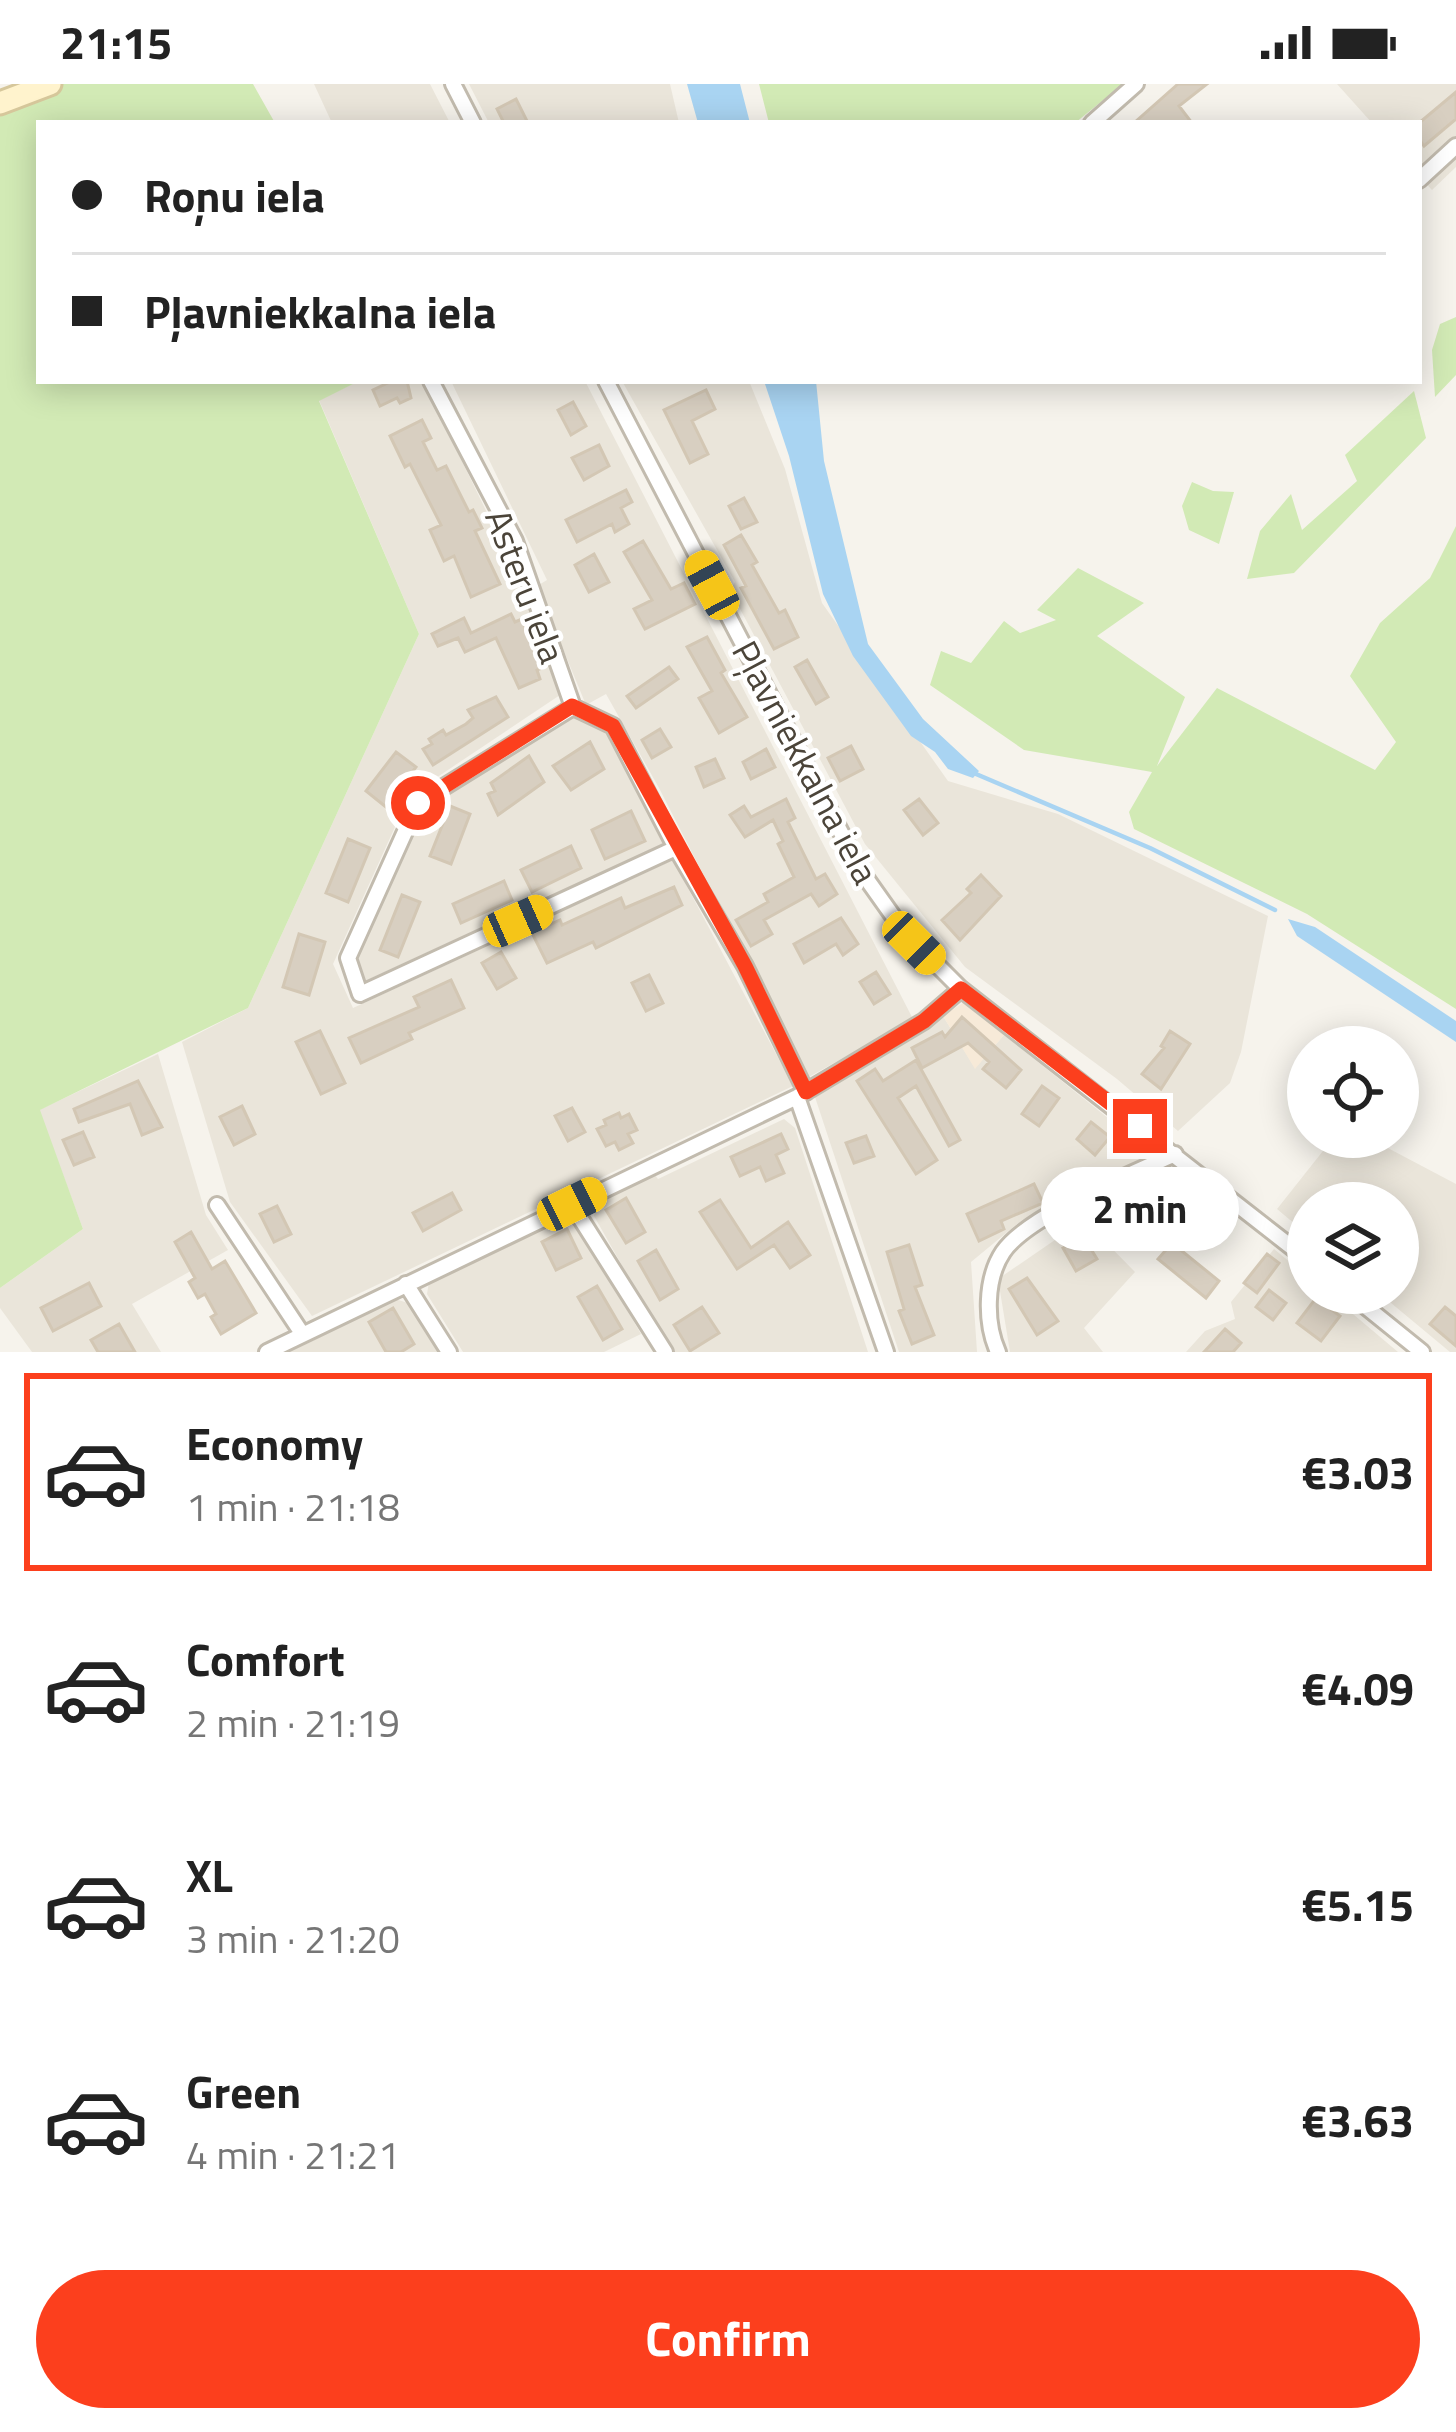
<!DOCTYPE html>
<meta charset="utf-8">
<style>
:root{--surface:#fff;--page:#f6f6f6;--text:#222;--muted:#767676;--line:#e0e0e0;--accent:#fc3f1d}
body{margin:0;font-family:"Titillium Web",sans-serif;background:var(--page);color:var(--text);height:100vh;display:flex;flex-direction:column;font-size:45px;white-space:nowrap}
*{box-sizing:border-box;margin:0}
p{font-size:39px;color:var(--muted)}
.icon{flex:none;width:66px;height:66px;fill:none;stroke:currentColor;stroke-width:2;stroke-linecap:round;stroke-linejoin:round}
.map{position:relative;height:1268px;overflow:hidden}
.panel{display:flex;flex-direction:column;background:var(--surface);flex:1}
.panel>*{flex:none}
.top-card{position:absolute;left:36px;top:36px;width:1386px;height:264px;border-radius:0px;box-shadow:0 6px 30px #0003;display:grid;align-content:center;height:264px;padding:0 36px;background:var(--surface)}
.tools{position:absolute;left:1287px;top:942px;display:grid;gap:24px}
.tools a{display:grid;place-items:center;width:132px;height:132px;border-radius:50%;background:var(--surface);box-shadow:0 6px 30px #0003;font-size:60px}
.end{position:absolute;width:54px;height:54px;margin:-27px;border:15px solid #fc3f1d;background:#fff;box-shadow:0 0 0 6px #fff}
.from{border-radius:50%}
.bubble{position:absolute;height:84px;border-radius:42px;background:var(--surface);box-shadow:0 6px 30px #0003;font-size:39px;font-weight:700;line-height:84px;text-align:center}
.car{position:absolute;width:36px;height:72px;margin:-36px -18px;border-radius:15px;box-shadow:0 0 9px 3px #0007;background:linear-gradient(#f5c518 24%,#345 0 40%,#f5c518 0 76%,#345 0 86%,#f5c518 0)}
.top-card b{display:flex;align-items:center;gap:42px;height:114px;font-size:45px}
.top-card b+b{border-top:3px solid var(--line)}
.top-card i{width:30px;height:30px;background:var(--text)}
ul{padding:21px 0 0;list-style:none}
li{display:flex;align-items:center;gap:36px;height:198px;margin:0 24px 18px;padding:0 12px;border:6px solid transparent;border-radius:0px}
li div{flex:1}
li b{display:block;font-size:45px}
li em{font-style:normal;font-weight:700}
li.on{border-color:var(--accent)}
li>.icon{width:108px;height:108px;stroke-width:1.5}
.cta{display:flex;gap:24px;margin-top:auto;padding:24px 36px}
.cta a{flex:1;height:138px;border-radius:72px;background:var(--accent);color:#fff;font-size:48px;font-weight:700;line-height:138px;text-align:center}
.status{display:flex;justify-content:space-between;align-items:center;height:84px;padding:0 60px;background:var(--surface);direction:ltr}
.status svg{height:33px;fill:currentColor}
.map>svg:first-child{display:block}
.residential{fill:#eae5da}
.commercial{fill:#f7ead8}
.green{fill:#d2eab5}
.water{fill:#a9d4f2}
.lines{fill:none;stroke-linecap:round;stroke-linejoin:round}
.stream{stroke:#a9d4f2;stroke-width:4.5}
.building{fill:#d8cfc1;stroke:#d3c7b4;stroke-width:3}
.street-casing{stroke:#c2bbae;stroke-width:20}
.secondary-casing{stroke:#d6c79b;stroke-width:27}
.street{stroke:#fff;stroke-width:14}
.secondary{stroke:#fff3cd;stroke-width:21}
.route{stroke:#fc3f1d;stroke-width:15}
.labels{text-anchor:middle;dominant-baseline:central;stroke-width:9;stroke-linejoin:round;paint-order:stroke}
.street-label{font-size:36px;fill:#4b4439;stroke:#fff}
</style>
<div class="status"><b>21:15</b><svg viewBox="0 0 49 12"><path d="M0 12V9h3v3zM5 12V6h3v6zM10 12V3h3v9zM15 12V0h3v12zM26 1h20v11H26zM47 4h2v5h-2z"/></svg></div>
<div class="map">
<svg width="1456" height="1268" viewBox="0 0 1456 1268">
<rect width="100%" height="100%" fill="#f6f3ec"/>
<!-- residential -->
<path class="residential" d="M 314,0 L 430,0 L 450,39 L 332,39 Z
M 469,0 L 670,0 L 679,39 L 489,39 Z
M 1337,0 L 1456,0 L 1456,83 L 1432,106 L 1419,92 L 1419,39 L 1372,39 Z
M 359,297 L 423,297 L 512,480 L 521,501 L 518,503 L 549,568 L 560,611 L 409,712 L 333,880 L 353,924 L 673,776 L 793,1002 L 312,1232 L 230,1118 L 182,958 L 248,924 L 419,550 L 319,316 Z
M 451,297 L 585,297 L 913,935 L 807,994 L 659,704 L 606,610 L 586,621 L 537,502 L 547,496 Z
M 622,297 L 749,297 L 785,385 L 822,519 L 948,697 L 1058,730 L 1268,832 L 1241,968 L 1230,999 L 1178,1047 L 1117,995 L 965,883 L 865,760 L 730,506 L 735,498 Z
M 570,630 L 605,645 L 665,759 L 365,897 L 356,879 L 424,723 Z
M 943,932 L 975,984 L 1004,951 L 1148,1066 L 1145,1077 L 1017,1140 L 971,1178 L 977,1268 L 899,1268 L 815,1013 Z
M 158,970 L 206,1131 L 228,1166 L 132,1220 L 161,1268 L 32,1268 L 0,1224 L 0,1204 L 83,1145 L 39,1026 Z
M 784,1035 L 795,1044 L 868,1268 L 671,1268 L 594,1132 L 597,1119 L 655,1091 L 658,1095 Z
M 1334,1053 L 1367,1053 L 1456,1100 L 1456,1268 L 1450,1268 L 1379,1209 L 1398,1209 L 1398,1119 L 1308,1119 L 1308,1151 L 1277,1125 Z
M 567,1132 L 576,1139 L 641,1250 L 604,1268 L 463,1268 L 427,1210 L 429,1198 Z
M 1084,1136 L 1135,1188 L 1084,1244 L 1103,1268 L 1010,1268 L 998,1195 Z
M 1274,1165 L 1308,1193 L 1308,1209 L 1328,1209 L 1398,1268 L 1186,1268 L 1205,1247 L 1235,1235 L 1231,1218 Z
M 395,1215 L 408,1219 L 441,1268 L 290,1268 Z"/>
<!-- commercial -->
<path class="commercial" d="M 963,919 L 1004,951 L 975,985 L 943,932 Z"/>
<!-- green -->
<path class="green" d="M 63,0 L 253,0 L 275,39 L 39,39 L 39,297 L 359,297 L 319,317 L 419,550 L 248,924 L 40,1026 L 83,1145 L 0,1204 L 0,27 Z
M 759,0 L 1123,0 L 1075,39 L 769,39 Z
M 1456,233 L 1456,291 L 1435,313 L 1432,266 L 1440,240 Z
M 1414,307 L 1426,354 L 1294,489 L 1247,495 L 1260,447 L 1291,410 L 1302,446 L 1357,397 L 1345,371 Z
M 1192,398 L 1213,407 L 1234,408 L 1219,460 L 1189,446 L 1182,422 Z
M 1456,442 L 1456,925 L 1307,830 L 1134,745 L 1129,728 L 1152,688 L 1024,666 L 930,601 L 941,567 L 971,579 L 1004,537 L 1020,549 L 1056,536 L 1037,526 L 1078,484 L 1144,519 L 1097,552 L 1185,613 L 1157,682 L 1217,604 L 1375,686 L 1396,658 L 1350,592 L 1380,539 L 1430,494 Z"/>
<!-- water -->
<path class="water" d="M 687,0 L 740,0 L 750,39 L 698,39 Z
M 764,297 L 816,297 L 824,377 L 868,560 L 923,635 L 979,687 L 973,694 L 948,685 L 935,668 L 911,652 L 853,572 L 823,510 L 789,372 Z
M 1288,835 L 1315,843 L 1456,937 L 1456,958 L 1297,852 Z"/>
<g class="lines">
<!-- stream -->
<path class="stream" d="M 976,690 L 1150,764 L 1275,826"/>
</g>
<!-- building -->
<path class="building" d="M 1178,0 L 1207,0 L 1179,22 L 1192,39 L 1134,39 Z
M 1456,8 L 1456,35 L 1424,62 L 1419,55 L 1419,39 Z
M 516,15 L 528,39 L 504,39 L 497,25 Z
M 392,297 L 407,297 L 411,314 L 400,319 L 397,314 L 380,322 L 373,306 Z
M 706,306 L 715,325 L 692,337 L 708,370 L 690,379 L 664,326 Z
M 573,318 L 586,342 L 571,351 L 558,326 Z
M 422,336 L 431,354 L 423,358 L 437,386 L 446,382 L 469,428 L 473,426 L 482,444 L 475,447 L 500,500 L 471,513 L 454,472 L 444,477 L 430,446 L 441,441 L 410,380 L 405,383 L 390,352 Z
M 599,361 L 609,382 L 584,396 L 572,374 Z
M 626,406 L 632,418 L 621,424 L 629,440 L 615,448 L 612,440 L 577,458 L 566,436 Z
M 744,414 L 757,438 L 741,445 L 729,422 Z
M 741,451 L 757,478 L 752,481 L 779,529 L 785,526 L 798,553 L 774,565 L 741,504 L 746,502 L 724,461 Z
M 643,457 L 671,505 L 684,499 L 695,520 L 645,545 L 634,525 L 652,516 L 624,468 Z
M 594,470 L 609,498 L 589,508 L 575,481 Z
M 511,530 L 515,538 L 522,535 L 542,584 L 537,586 L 540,595 L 519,604 L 496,554 L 465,568 L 458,554 L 438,562 L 432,550 L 464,534 L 471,549 Z
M 707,553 L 725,586 L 721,589 L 747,633 L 719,649 L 699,614 L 712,607 L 687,563 Z
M 807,576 L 828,613 L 816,620 L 795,583 Z
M 669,583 L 678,595 L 636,624 L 627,612 Z
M 496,613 L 508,633 L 433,681 L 423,665 L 432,660 L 429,655 L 443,646 L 446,651 L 466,640 L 473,634 L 468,626 Z
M 660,645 L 671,663 L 652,674 L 642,656 Z
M 590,658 L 604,685 L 571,706 L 553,682 Z
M 851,662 L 863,685 L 840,697 L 828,674 Z
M 766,665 L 775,683 L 751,695 L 743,678 Z
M 396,668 L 416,683 L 386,723 L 366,707 Z
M 529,672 L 544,698 L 498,731 L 488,710 L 495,707 L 491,699 Z
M 715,675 L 724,694 L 704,703 L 696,683 Z
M 786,715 L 795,734 L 788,738 L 816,795 L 825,790 L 837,810 L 819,822 L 811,810 L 764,836 L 772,850 L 751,862 L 736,836 L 768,818 L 764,810 L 794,793 L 778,760 L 783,757 L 773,736 L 745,753 L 730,731 L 744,722 L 751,733 Z
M 919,715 L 938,739 L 923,751 L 904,726 Z
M 450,722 L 470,730 L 451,780 L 430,772 Z
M 631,727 L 645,757 L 605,775 L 592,746 Z
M 348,755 L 370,764 L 348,818 L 326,809 Z
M 571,762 L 581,784 L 532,808 L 521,786 Z
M 981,791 L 1001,812 L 960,856 L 942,836 L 971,809 L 967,805 Z
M 504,797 L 512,816 L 461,839 L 453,820 Z
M 674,803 L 682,821 L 596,864 L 593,858 L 547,879 L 532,849 L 560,836 L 562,841 L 621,814 L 625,824 Z
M 402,811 L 420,818 L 398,873 L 380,866 Z
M 841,834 L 858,860 L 843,871 L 836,860 L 804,879 L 794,860 Z
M 299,850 L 325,858 L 309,911 L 283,903 Z
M 501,868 L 516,894 L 497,905 L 482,879 Z
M 876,888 L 890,910 L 874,920 L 860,898 Z
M 649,891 L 663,919 L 646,927 L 632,899 Z
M 451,896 L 464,924 L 409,949 L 412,955 L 361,979 L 349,954 L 419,923 L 414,913 Z
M 962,933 L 1021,986 L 1006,1004 L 983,985 L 989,978 L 968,959 L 922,984 L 912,964 L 942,948 L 945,953 Z
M 320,947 L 345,999 L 321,1010 L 296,958 Z
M 1170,947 L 1190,960 L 1161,1005 L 1142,990 L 1164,964 L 1161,962 Z
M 916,976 L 960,1056 L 949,1062 L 916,1002 L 898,1014 L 937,1076 L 916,1090 L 857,997 L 875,985 L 883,997 Z
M 138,997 L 162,1043 L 142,1051 L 130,1020 L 79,1038 L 74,1025 Z
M 1042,1002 L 1059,1014 L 1039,1042 L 1022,1030 Z
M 242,1022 L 255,1050 L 234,1061 L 220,1033 Z
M 572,1024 L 585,1048 L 568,1057 L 555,1032 Z
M 619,1029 L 621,1034 L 629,1030 L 637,1046 L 628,1050 L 633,1059 L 619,1066 L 615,1058 L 606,1062 L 597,1045 L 606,1041 L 604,1036 Z
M 1091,1038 L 1110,1053 L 1095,1071 L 1077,1055 Z
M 83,1048 L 94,1073 L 74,1081 L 63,1056 Z
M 781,1050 L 788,1065 L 776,1071 L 784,1089 L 766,1097 L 760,1083 L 740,1092 L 731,1073 Z
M 866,1052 L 874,1072 L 854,1079 L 846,1059 Z
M 1034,1100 L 1043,1119 L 1001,1137 L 1004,1145 L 979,1157 L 967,1130 Z
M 452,1109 L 461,1126 L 423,1147 L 413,1129 Z
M 626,1114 L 645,1148 L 626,1159 L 606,1126 Z
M 720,1116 L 751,1164 L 788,1138 L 810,1171 L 790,1184 L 774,1161 L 737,1185 L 700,1128 Z
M 277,1122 L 291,1150 L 274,1158 L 260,1130 Z
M 567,1145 L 581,1174 L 556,1186 L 542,1158 Z
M 191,1148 L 212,1185 L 225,1177 L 256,1229 L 221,1250 L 211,1233 L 216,1230 L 205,1210 L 198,1214 L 189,1198 L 195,1194 L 175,1158 Z
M 1083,1152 L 1097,1175 L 1076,1187 L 1063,1164 Z
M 1172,1159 L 1219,1197 L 1206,1214 L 1158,1175 Z
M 909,1161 L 922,1201 L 915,1203 L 934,1251 L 912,1260 L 899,1227 L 904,1225 L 887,1168 Z
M 656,1166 L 678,1205 L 660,1216 L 638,1177 Z
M 1267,1170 L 1279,1179 L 1257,1209 L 1244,1199 Z
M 1027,1194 L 1058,1237 L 1037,1251 L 1009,1205 Z
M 89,1199 L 101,1222 L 53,1247 L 41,1224 Z
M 597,1202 L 622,1245 L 603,1256 L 578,1213 Z
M 1269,1206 L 1286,1219 L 1273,1236 L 1256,1223 Z
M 1316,1214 L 1340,1232 L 1321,1257 L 1297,1239 Z
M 702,1223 L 719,1249 L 690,1267 L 674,1241 Z
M 1445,1223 L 1456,1232 L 1456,1262 L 1430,1240 Z
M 393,1224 L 414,1260 L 401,1268 L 386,1268 L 369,1238 Z
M 119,1240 L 135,1268 L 98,1268 L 91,1256 Z
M 1225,1245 L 1241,1259 L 1233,1268 L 1204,1268 Z"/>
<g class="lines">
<defs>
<path id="street" d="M 453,0 L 473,39
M 1092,39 L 1136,0
M 1419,96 L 1456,62
M 431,297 L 515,457 L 573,623 L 613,642 L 676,764 L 745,882 L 806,1008
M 606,297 L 861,787 L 905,849 L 961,905 L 1308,1176
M 573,623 L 418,719 L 348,874 L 360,910 L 676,764
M 797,1013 L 886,1268
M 217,1121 L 301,1248
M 572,1121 L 665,1268
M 406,1200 L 449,1268
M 1349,1209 L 1422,1268
M 267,1268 L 797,1013 L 924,937 L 961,905
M 998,1268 C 985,1239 985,1195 1003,1168 C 1028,1131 1133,1090 1175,1070"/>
<path id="secondary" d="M 0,19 L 50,0"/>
</defs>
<!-- street casing -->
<use href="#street" class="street-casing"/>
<!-- secondary casing -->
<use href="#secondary" class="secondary-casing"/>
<!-- street -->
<use href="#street" class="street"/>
<!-- secondary -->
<use href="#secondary" class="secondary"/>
</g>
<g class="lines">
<!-- route -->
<path class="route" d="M 418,719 L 572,622 L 613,642 L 745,882 L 806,1008 L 924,937 L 961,905 L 1140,1042"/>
</g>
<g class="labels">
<!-- street labels -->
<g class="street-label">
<text transform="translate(526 502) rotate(69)">Asteru iela</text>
<text transform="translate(806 678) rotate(62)">Pļavniekkalna iela</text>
</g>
</g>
</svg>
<div class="tools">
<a><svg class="icon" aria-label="locate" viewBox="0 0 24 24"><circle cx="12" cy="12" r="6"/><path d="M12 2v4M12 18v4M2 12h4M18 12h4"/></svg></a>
<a><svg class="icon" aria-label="layers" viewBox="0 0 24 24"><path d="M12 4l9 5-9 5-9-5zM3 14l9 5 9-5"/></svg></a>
</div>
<i class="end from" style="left:418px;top:719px"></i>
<i class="end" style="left:1140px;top:1042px"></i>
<div class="bubble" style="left:1041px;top:1083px;width:198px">2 min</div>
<i class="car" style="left:712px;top:501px;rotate:332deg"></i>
<i class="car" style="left:518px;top:837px;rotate:66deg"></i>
<i class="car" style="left:914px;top:859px;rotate:135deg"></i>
<i class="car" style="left:572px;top:1120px;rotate:64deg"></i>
<div class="top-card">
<b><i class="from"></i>Roņu iela</b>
<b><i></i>Pļavniekkalna iela</b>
</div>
</div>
<section class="panel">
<ul>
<li class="on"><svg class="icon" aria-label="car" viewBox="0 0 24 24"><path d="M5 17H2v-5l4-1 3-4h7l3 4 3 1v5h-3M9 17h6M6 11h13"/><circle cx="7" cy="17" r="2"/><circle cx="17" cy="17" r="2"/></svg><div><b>Economy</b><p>1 min · 21:18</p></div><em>€3.03</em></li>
<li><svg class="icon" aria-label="car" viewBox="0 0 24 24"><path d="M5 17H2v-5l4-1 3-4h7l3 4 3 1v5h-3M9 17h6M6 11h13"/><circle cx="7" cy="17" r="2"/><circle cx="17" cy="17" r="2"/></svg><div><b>Comfort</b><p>2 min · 21:19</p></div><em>€4.09</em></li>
<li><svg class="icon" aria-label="car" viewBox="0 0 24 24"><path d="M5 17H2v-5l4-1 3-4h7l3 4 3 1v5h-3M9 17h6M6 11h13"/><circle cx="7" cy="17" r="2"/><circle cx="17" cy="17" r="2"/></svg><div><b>XL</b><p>3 min · 21:20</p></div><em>€5.15</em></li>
<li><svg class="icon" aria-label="car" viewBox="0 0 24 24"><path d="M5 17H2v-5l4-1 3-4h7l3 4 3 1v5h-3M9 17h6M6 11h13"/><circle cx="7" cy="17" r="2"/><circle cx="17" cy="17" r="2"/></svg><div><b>Green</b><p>4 min · 21:21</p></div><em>€3.63</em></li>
</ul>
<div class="cta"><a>Confirm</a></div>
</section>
